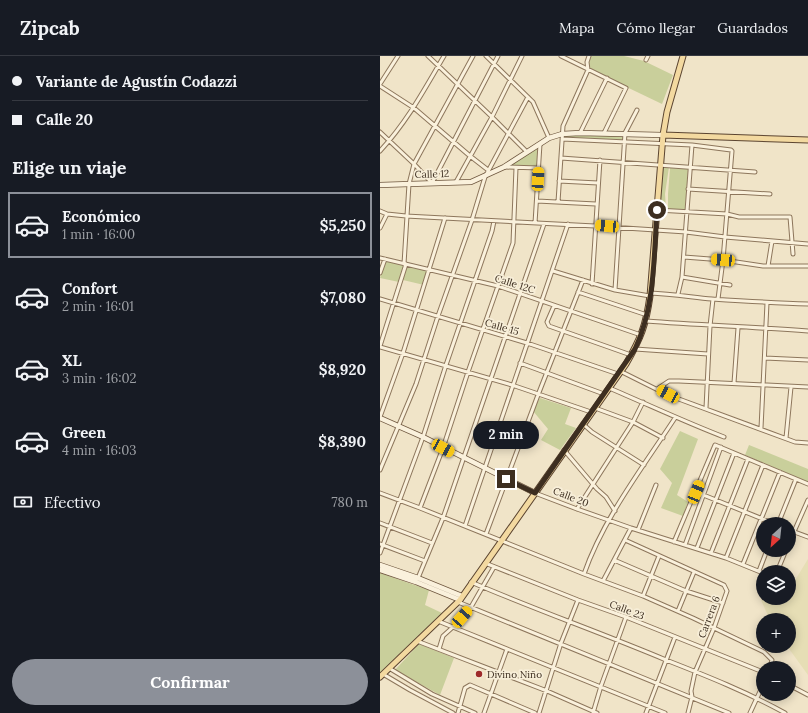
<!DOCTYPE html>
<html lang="es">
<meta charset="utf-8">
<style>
:root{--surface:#171b24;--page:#20242c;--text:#f1f3f6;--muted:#9ea1a6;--line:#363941;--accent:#8c9099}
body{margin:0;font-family:Lora,serif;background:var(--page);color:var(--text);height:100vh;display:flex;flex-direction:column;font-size:15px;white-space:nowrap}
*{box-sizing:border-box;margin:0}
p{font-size:13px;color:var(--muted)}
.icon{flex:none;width:22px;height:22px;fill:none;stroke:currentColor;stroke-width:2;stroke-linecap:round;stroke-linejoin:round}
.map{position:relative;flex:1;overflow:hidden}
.side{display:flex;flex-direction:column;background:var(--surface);width:380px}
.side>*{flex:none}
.top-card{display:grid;align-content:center;height:88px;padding:0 12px;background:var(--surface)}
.needle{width:26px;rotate:207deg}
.fabs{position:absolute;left:376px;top:461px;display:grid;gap:8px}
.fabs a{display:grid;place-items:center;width:40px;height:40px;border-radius:50%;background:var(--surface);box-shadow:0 2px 10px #0003;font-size:20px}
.end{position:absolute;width:18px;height:18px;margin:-9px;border:5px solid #3d2e20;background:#fff;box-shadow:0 0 0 2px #fff}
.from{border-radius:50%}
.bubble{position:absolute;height:28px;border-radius:14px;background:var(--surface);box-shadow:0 2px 10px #0003;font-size:13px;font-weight:700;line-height:28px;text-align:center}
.car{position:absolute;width:12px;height:24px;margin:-12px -6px;border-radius:5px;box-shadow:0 0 3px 1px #0007;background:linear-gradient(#f5c518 24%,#345 0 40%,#f5c518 0 76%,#345 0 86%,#f5c518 0)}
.top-card b{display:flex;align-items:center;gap:14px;height:38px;font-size:15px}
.top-card b+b{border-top:1px solid var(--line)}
.top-card i{width:10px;height:10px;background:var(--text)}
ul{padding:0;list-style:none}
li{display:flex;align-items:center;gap:12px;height:66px;margin:0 8px 6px;padding:0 4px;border:2px solid transparent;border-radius:0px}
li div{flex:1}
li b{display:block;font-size:15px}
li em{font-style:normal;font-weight:700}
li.on{border-color:var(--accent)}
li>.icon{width:36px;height:36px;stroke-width:1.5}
h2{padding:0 12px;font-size:18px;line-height:48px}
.pay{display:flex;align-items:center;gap:10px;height:44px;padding:0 12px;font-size:15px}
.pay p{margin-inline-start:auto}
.primary-button{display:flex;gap:8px;margin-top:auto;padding:8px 12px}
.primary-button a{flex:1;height:46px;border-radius:24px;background:var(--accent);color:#fff;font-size:16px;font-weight:700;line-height:46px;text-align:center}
header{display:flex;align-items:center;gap:24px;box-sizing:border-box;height:56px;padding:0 20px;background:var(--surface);border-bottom:1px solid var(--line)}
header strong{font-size:19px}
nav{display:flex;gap:22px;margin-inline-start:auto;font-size:14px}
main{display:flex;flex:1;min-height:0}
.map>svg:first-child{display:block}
.farmland{fill:#e6deb5}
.green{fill:#c9cf9b}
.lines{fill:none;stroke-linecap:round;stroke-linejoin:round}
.street-casing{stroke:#8d765c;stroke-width:5}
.secondary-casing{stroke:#6f573f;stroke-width:6}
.primary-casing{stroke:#5b4430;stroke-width:7}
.street{stroke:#faf1dc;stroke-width:3}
.secondary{stroke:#faf1dc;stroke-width:4.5}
.primary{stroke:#f3d9a0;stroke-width:5}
.route{stroke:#3d2e20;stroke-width:5}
.poi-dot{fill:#9e2a2b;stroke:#f7eed8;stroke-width:1.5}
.labels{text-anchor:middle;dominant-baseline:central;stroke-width:3.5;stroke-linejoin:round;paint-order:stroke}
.street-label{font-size:10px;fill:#3d2e20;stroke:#f7eed8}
.poi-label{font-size:10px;fill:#3d2e20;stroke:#f7eed8;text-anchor:start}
</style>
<header>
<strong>Zipcab</strong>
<nav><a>Mapa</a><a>Cómo llegar</a><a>Guardados</a></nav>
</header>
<main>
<section class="side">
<div class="top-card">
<b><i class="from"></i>Variante de Agustín Codazzi</b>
<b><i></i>Calle 20</b>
</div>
<h2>Elige un viaje</h2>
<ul>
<li class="on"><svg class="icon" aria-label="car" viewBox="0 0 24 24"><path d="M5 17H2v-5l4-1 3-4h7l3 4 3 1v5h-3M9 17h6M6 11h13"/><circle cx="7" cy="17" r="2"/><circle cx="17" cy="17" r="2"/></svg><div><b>Económico</b><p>1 min · 16:00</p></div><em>$5,250</em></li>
<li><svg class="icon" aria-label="car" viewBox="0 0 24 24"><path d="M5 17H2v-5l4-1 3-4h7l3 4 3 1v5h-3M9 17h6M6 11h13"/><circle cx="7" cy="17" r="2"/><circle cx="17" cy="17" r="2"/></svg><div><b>Confort</b><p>2 min · 16:01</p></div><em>$7,080</em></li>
<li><svg class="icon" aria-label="car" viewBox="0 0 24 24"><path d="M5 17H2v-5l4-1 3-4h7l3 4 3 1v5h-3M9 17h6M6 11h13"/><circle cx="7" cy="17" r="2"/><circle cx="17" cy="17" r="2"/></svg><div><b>XL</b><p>3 min · 16:02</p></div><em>$8,920</em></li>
<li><svg class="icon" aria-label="car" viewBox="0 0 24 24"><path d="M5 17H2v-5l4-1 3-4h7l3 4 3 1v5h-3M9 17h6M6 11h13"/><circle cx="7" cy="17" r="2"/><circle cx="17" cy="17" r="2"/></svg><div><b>Green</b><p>4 min · 16:03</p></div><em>$8,390</em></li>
</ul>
<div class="pay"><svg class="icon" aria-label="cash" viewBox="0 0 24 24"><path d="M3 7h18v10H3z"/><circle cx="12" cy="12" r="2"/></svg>Efectivo<p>780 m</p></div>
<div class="primary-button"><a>Confirmar</a></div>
</section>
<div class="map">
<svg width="428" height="657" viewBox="0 0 428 657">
<rect width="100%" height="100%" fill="#f0e4c8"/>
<!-- farmland -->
<path class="farmland" d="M 428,503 L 428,619 L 407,590 L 409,590 L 409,564 L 390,564 L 381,544 L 387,542 L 409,542 L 409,534 Z"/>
<!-- green -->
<path class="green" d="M 211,0 L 244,0 L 264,5 L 293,19 L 282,48 L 209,13 L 209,7 Z
M 200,78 L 243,79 L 243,84 L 183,82 L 183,79 Z
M 159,91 L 157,111 L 128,110 Z
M 283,111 L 289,111 L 285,138 L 286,153 L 280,153 Z
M 290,112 L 308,113 L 305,155 L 288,153 L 288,138 Z
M 5,204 L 24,209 L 19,226 L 0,222 Z
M 27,211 L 48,215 L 44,229 L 23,224 Z
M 160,342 L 191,352 L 185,368 L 196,372 L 180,394 L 161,384 L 168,373 L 153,355 Z
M 300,375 L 318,383 L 297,439 L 308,446 L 303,460 L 281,452 L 292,427 L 280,413 Z
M 369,389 L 428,413 L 428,426 L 365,399 Z
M 0,517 L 49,534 L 45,549 L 62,557 L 0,617 Z
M 39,588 L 74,602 L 60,639 L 15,614 Z"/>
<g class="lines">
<defs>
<path id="street" d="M 48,0 L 112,61 L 147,96
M 106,0 L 153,46 L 169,82
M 181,0 L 246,32 L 224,77
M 266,4 L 268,0
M 0,28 L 18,0
M 0,30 L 34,52 L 90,100 L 108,114
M 0,76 L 34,108 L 52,127 L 118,0
M 200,77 L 227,22
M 182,83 L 312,89 L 351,94 L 352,95 L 343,204 L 338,243
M 0,95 C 27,66 44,34 64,0
M 181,102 L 375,116
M 124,111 L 159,112
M 179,125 L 218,127
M 76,126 L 112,61 L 142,0
M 308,133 L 390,138
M 157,145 L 216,148
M 178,146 L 183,70 L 208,14 L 207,6 L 209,0
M 277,154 L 347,158 L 359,161 L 410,161 L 413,198
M 0,155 L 7,158 L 26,160 L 215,170 L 306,176 L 345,181 L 428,188
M 155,167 L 160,88
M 0,172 L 7,158
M 304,201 L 343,204 L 383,210 L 428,210
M 0,202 L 118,230 L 261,279
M 24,208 L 29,128 L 34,108 L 93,0
M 388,210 L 392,185
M 173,215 L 235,234 L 270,240
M 0,217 L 5,203
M 302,221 L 350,229
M 212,228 L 220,104
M 235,234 L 245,77 L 257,54
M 198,236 L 267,259
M 270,237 C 291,238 311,241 332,243 C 364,245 396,247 428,248
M 298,238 L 302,221 L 312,89
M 0,243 L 147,287 L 238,318
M 174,250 L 167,266 L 169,270 L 251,299
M 266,265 C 320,269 374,271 428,275
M 0,290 L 26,208
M 0,291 L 132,329 L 211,356
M 255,293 L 328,298
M 385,302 L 428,304
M 140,307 L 224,338
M 240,315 L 288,339 L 415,386 L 428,387
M 354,327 L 358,272
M 229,332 C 267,348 305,366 344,381
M 277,333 L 289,325 L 299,325 L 428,331
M 215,352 L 253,366 L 283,382
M 326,352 L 330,270 L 333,243
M 0,361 L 23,297 L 65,162
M 203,368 L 212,376 L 264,409
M 381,372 L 387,247
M 406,382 L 411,331
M 184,394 L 217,433 L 226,441 L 235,455
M 0,414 L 36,328 L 58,260 L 92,164 L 105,121 L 148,41
M 316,436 L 395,468
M 0,437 L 40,452 L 204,518 L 263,540 L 313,562 L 384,596 L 392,604 L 390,612
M 155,437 L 197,453 L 251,472 L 346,502 L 383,517
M 40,452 L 63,392 L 88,316 L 133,187 L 136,112
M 197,453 L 253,366 L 263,346
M 0,467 L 52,487
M 398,468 L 416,423
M 85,470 L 188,168
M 258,474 L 276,429
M 409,474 L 428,481
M 106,478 L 158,339 L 203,224
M 245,484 L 344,529 L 347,535 L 334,572 L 315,616 L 311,635 L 312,641 L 308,657
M 294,486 L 335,389 L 428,428
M 409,487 L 428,444
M 0,488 L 45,505
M 305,489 L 341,391
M 317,492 L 354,397
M 0,497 L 43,381 L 66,309 L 112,175 L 114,165
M 331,497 L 368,403
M 346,502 L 383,409
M 234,504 L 306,535 L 343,547
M 105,507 L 198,544 L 246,561 L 383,616
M 363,508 L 400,416
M 379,515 L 387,494
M 397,516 L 406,494
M 204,518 C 223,463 263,411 295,362
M 38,522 L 63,462 L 164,168
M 223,525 L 251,472
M 91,526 C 156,554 222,577 286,604 C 327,620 367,636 405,657
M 263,540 L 279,500
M 78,546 L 349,657
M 298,555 L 314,516
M 58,565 L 285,657
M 37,585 L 167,635 L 217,657
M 59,593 L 63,580 L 73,571 L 91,551 L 114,511
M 9,612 L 52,638 L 95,657
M 3,618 L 30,634 L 73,657
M 409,629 L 428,639
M 78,657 L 85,632 L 90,629 L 155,657
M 104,657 L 127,593
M 159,657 L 181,587 L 198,544
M 213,657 L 221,630 L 246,561
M 266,657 L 295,581
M 370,657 L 383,629"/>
<path id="secondary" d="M 0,129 L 91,126 L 124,111 L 169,82 L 182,78 L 200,77 L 283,79
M 0,362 L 43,381 L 155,437
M 0,509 L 38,522 L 82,540
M 0,514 L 36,526 L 80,544"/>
<path id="primary" d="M 283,79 L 428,84
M 0,621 L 80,544 L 246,308 C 261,282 266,269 270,240 L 283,79 L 287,56 L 303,0"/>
</defs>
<!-- street casing -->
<use href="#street" class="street-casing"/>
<!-- secondary casing -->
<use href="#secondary" class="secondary-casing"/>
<!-- primary casing -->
<use href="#primary" class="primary-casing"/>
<!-- street -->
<use href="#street" class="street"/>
<!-- secondary -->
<use href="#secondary" class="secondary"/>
<!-- primary -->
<use href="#primary" class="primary"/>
</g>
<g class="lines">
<!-- route -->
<path class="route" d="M 126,423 L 155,437 L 255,293 C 275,252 274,199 277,154"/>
</g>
<!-- markers -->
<circle class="poi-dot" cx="99" cy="618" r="4"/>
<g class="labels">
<!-- street labels -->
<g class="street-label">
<text transform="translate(52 118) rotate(-2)">Calle 12</text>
<text transform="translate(135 228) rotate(18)">Calle 12C</text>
<text transform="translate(122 271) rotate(16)">Calle 15</text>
<text transform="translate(191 441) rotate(21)">Calle 20</text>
<text transform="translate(247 554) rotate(21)">Calle 23</text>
<text transform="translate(329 561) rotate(-69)">Carrera 6</text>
</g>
<!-- poi labels -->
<g class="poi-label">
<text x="107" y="618">Divino Niño</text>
</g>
</g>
</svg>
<div class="fabs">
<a><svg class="needle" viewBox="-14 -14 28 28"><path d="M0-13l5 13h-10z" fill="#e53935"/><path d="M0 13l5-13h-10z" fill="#9ea1a6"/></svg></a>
<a><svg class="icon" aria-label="layers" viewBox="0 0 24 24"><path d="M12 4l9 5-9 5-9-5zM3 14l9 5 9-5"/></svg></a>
<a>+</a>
<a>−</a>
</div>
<i class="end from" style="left:277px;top:154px"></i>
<i class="end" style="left:126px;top:423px"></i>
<div class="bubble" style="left:93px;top:365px;width:66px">2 min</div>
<i class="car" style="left:158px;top:123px;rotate:3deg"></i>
<i class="car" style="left:227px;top:170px;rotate:275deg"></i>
<i class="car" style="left:343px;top:204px;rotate:274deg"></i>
<i class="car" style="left:288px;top:338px;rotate:298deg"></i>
<i class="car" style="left:63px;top:392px;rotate:118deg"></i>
<i class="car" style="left:316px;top:436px;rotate:22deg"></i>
<i class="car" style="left:82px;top:561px;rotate:41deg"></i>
</div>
</main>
